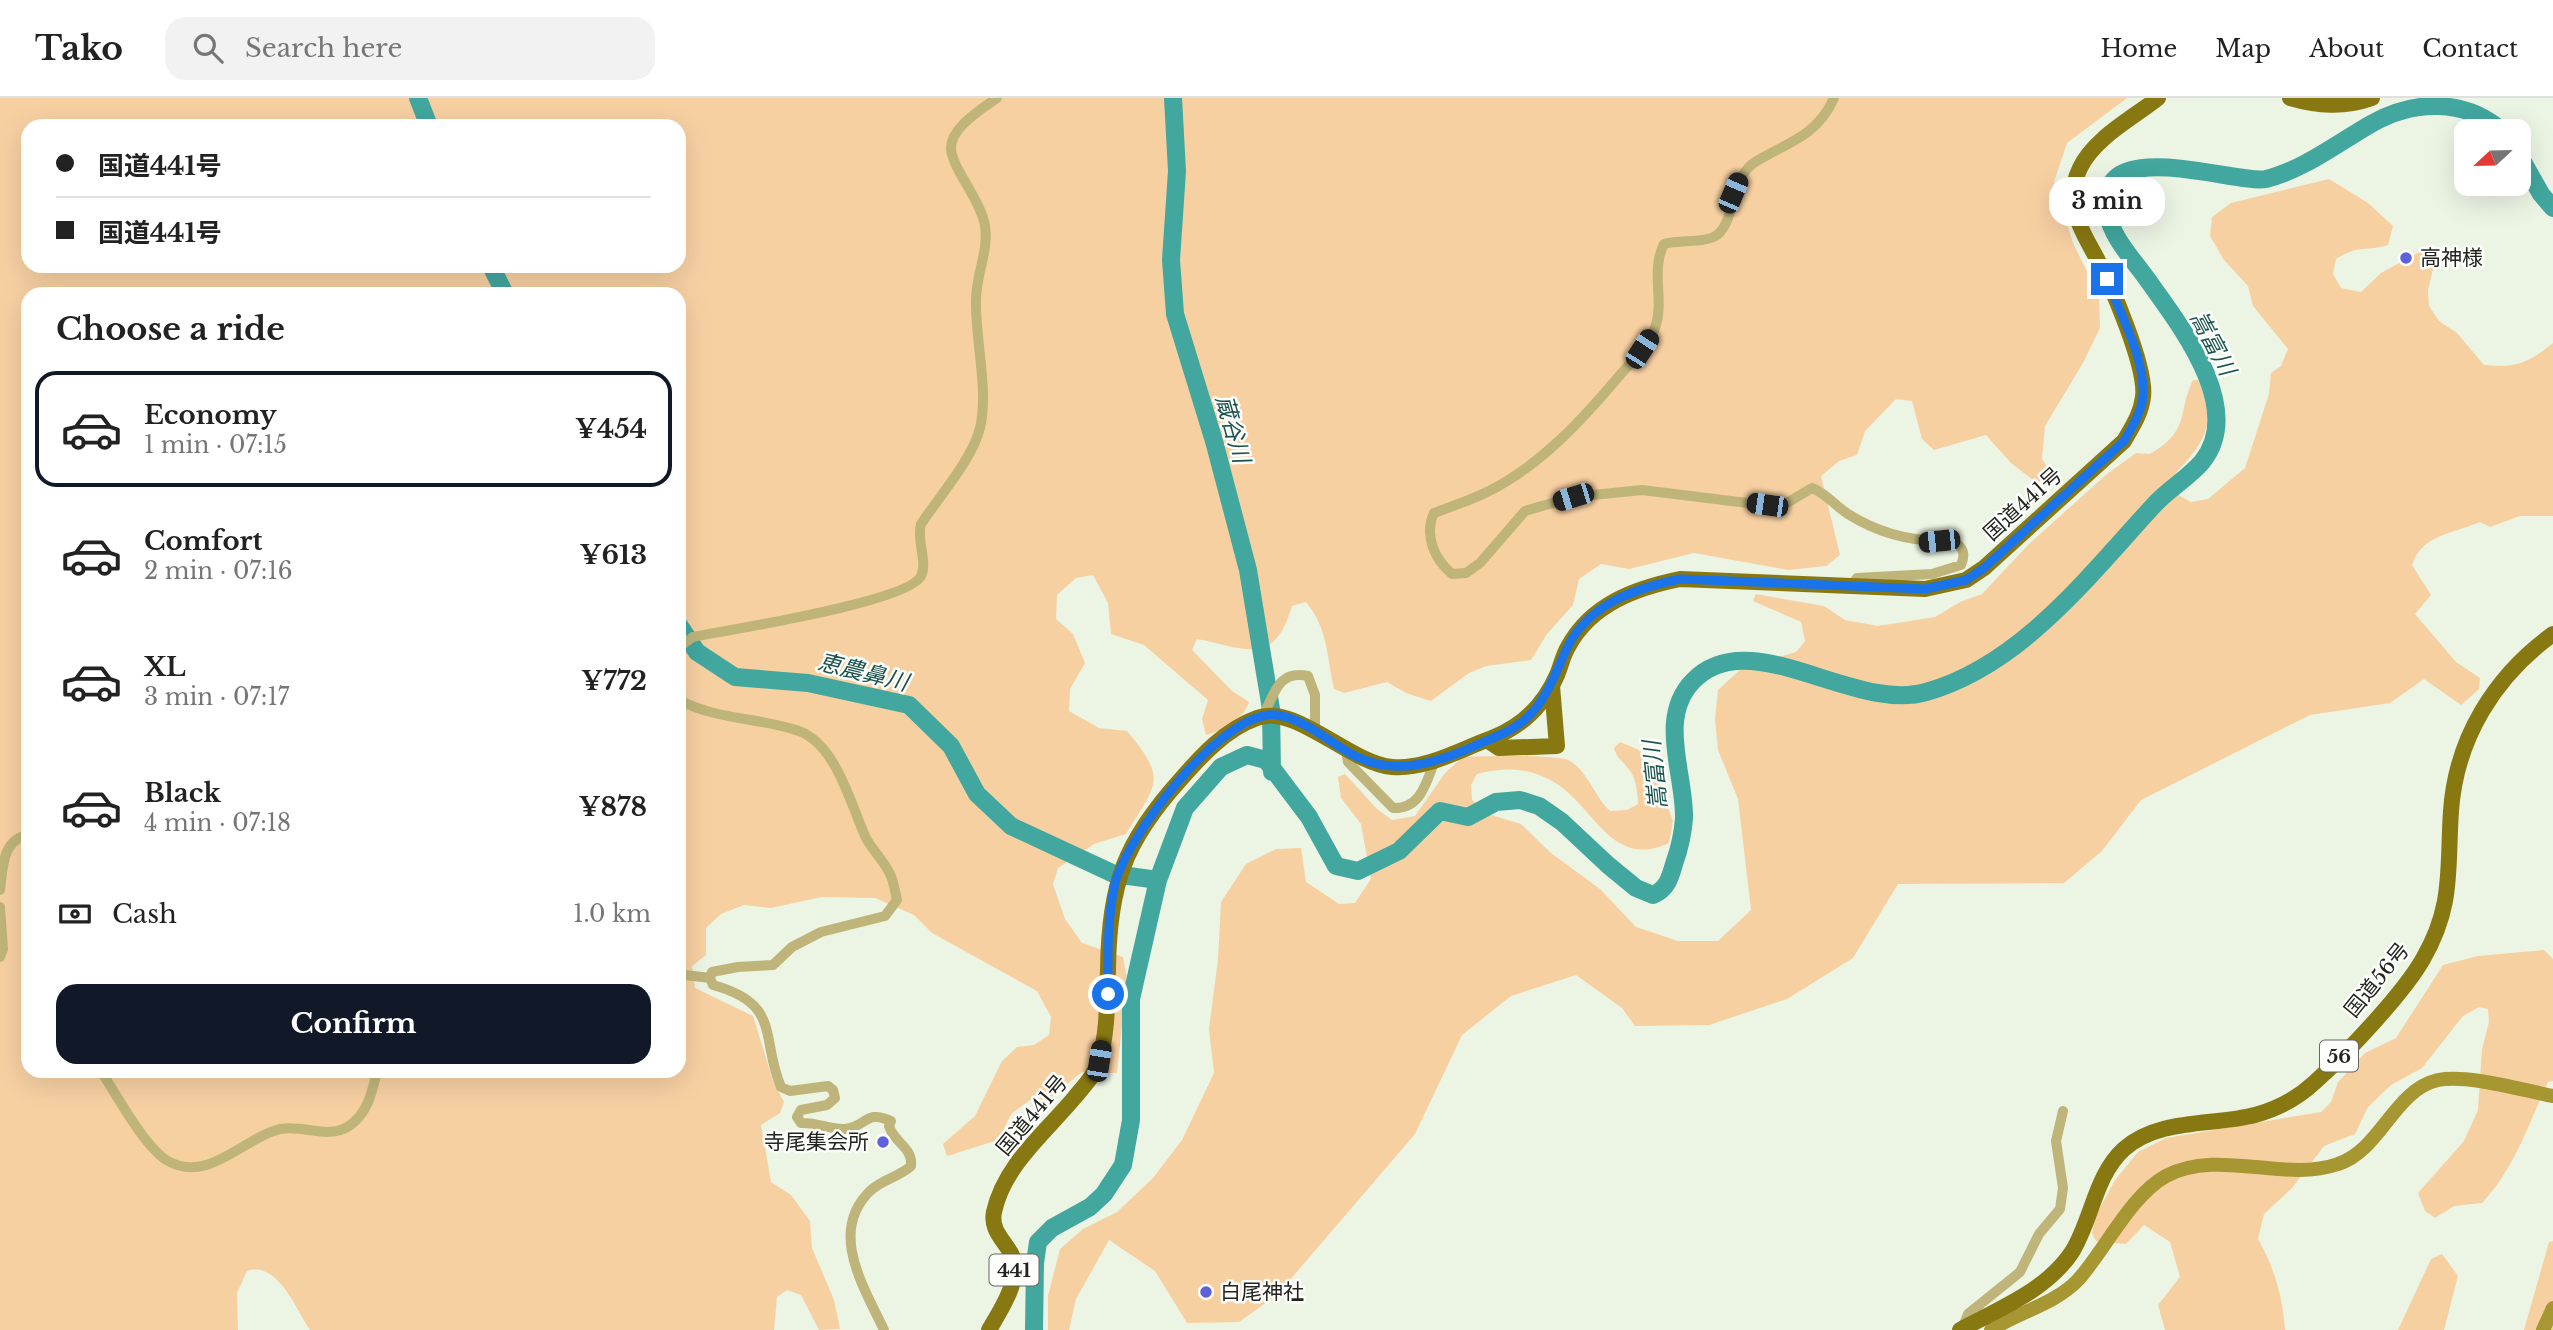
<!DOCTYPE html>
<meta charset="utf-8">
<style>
:root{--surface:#fff;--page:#f2f2f2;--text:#222;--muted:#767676;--line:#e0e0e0;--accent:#111827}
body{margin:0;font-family:"Libre Baskerville","Noto Sans JP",serif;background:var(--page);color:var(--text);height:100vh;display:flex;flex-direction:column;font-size:26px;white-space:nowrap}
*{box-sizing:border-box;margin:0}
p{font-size:23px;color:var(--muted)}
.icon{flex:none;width:38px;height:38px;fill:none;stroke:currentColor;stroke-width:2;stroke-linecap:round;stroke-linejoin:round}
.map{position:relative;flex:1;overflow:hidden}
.details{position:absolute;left:21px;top:189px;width:665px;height:791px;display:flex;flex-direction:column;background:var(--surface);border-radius:21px;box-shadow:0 7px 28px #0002}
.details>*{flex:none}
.guide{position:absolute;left:21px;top:21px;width:665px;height:154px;border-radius:21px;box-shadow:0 7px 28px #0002;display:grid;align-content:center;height:154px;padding:0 35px;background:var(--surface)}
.needle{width:46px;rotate:248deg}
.buttons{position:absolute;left:2454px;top:21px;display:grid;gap:14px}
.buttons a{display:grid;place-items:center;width:77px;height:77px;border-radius:14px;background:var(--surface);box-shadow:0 7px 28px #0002;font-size:35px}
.end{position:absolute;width:32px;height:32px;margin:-16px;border:9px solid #1a73e8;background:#fff;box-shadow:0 0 0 4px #fff}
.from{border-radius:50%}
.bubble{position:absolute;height:49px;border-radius:21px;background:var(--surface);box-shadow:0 7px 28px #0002;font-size:23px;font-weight:800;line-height:49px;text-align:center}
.car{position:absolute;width:21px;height:42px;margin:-21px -10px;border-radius:9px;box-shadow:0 0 5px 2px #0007;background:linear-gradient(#222 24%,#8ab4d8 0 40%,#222 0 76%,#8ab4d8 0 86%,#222 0)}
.guide b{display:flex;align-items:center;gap:24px;height:66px;font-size:26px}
.guide b+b{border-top:2px solid var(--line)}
.guide i{width:18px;height:18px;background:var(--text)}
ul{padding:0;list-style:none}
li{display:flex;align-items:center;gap:21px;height:116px;margin:0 14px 10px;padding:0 21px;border:4px solid transparent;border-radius:21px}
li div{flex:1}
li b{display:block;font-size:26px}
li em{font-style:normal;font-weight:800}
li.active{border-color:var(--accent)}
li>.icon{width:63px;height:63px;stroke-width:1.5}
h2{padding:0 35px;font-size:32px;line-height:84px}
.pay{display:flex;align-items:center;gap:18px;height:77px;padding:0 35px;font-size:26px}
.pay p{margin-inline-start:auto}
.button{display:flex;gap:14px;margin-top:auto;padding:14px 35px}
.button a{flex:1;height:80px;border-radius:21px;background:var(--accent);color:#fff;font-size:28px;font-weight:800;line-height:80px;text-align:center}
header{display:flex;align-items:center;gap:42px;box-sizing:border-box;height:98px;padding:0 35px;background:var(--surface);border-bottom:2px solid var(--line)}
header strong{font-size:33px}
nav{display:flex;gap:38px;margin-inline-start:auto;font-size:24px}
.search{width:490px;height:63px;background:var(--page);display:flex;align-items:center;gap:18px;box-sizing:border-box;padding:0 24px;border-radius:21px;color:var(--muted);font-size:26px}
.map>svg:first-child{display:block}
.green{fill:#f7d0a2;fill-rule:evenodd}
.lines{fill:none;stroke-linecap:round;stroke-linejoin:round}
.river{stroke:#42a79f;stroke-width:18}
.minor{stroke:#bfb57a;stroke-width:10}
.secondary{stroke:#a79732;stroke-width:14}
.trunk{stroke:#887812;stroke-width:16}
.route{stroke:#1a73e8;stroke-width:9}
.poi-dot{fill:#5b62da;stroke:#fdfefb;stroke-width:2.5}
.labels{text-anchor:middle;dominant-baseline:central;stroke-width:5;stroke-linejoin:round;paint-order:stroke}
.shield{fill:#fdfefb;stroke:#646661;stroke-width:2}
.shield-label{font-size:19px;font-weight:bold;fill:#22251f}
.poi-label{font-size:21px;fill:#22251f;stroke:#fdfefb;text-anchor:start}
.street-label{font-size:21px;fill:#22251f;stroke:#fdfefb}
.water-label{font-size:23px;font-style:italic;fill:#1b544f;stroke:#fdfefb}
</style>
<header>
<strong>Tako</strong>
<div class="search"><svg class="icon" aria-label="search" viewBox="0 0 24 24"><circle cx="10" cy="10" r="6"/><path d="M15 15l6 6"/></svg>Search here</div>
<nav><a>Home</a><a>Map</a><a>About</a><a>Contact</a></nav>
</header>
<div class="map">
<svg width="2553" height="1232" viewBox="0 0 2553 1232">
<rect width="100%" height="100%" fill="#ecf4e4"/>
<!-- green -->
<path class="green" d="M 0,0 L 2127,0 L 2067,45 L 2054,84 L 2073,145 L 2099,198 L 2100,230 L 2083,265 L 2045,328 L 2042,361 L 2051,375 L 2037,385 L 2011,365 L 1986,337 L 1934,352 L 1922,341 L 1912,303 L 1896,301 L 1865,333 L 1857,357 L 1839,363 L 1821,378 L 1840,457 L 1826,468 L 1788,472 L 1694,455 L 1629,471 L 1601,466 L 1579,481 L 1573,507 L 1547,536 L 1531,562 L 1486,568 L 1469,575 L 1431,603 L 1406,595 L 1387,584 L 1344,595 L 1334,591 C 1327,560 1328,530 1306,504 L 1292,508 C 1274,570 1245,550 1197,541 L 1192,552 L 1232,593 L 1249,604 C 1242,623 1225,632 1206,637 L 1202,621 L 1208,602 L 1144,547 L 1111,536 L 1108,505 L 1093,477 L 1076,480 L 1057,497 L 1056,521 L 1073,536 L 1085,565 L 1070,591 L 1069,613 L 1099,630 L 1127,633 C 1168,682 1157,685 1126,736 L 1094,746 L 1058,770 L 1053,786 L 1065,821 L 1082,845 L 1123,859 L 1127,882 L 1117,975 L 1082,974 L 1045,1004 L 1036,998 L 1012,1015 L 998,1042 L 947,1058 L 943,1046 L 975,1018 L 1002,963 L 1017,949 L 1034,947 L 1049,937 L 1051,919 L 1037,893 L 932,835 L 914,817 L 875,800 L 822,799 L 771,810 L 744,807 L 721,816 L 706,830 L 706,857 L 692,868 L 695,890 L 753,918 L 773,983 L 784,1004 L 780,1015 L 761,1027 L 771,1084 L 791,1097 L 810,1123 L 812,1150 L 834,1202 L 840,1231 L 819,1232 L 801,1197 L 787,1192 L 777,1199 L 774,1232 L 310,1232 C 295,1210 278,1163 247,1173 L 237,1195 L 238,1232 L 0,1232 ZM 28,28 L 679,28 L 679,168 L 28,168 ZM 28,196 L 679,196 L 679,973 L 28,973 Z
M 2329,81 L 2368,105 L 2393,128 L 2388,147 C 2364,154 2360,146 2336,161 L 2333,176 L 2341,190 L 2361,194 L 2381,175 L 2423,152 L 2434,167 L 2428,192 L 2429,208 L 2439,223 L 2457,235 L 2484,267 C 2517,270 2528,265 2553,245 L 2553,418 L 2520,418 L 2490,429 L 2480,424 C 2453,436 2422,436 2412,467 L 2431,497 L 2415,516 L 2456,564 L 2480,580 L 2479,591 L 2461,607 L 2424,581 L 2390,605 L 2310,617 L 2141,702 L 2102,753 L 2064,785 L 1898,786 L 1853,860 L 1787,901 L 1709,927 L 1635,928 L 1622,910 L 1576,877 L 1511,898 L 1462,937 L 1415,1036 L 1277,1197 L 1239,1224 L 1187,1225 L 1155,1173 L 1109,1142 L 1076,1201 L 1069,1232 L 1048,1232 L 1048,1198 L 1060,1151 L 1083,1131 L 1117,1114 L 1153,1080 L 1182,1042 L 1214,975 L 1209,931 L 1218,861 L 1221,804 L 1246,766 L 1276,751 L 1301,750 L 1306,784 L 1339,806 L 1355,805 L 1371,781 L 1361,726 L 1341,700 L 1338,679 L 1345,676 L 1377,711 L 1392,722 L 1415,718 L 1445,675 L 1463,659 C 1481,658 1558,656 1570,663 C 1588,674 1595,699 1610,713 L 1627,712 L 1638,706 C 1637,696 1637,682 1630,673 C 1624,664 1617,661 1614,650 L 1620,644 L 1639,652 L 1660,686 L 1673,723 L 1669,745 C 1608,774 1592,699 1546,680 C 1523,669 1501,670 1477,676 L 1471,687 L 1472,702 L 1491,717 L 1521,726 L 1551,755 L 1600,791 L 1636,829 L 1678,843 L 1718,843 L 1751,812 L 1738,701 L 1718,652 L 1715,621 L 1718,592 L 1742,570 L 1796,554 L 1805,543 L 1801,524 L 1753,503 L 1756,496 L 1824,508 L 1845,522 L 1878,528 L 1935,519 L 1960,504 L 1982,496 L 2029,446 L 2107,376 L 2136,355 L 2150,356 C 2191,332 2177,315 2193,282 L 2198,282 C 2220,323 2204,345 2175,376 L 2180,398 L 2191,404 L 2208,401 L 2245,370 L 2269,296 L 2271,275 L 2281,268 L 2288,251 L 2253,208 L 2248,188 L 2224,162 L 2210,138 L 2212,119 L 2231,105 Z
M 2544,852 L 2553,861 L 2553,983 L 2548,984 C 2528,1027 2515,1070 2482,1105 L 2454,1108 L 2435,1120 L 2425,1113 L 2418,1095 L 2464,1043 L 2478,1012 L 2482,951 L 2489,924 L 2488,911 L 2479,909 L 2463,918 L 2422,970 L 2391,987 L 2368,1009 L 2355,1036 L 2324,1048 L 2292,1090 L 2264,1116 L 2258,1141 C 2274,1169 2283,1199 2285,1232 L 2165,1232 L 2158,1207 L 2180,1179 L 2170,1144 L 2144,1127 L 2126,1146 L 2096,1143 L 2092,1135 L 2095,1119 L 2115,1082 L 2138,1054 L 2166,1040 L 2321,1014 L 2331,1004 L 2338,984 L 2365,955 L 2396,940 L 2443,867 L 2478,858 Z
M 2553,1143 L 2553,1232 L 2524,1232 L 2549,1144 Z
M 2442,1156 L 2458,1178 L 2444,1232 L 2398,1232 L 2431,1161 Z"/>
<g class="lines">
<!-- river -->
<path class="river" d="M 418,0 L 429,28
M 1173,0 L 1177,73 L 1171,162 L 1175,216 L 1214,343 L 1248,472 L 1271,611 L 1272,674
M 2518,55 L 2541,96 L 2553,110
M 491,168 L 505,196
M 679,527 L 697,554 L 735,579 L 808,585 L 909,607 L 951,648 L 977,696 L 1011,728 L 1114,776 L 1158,782
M 1034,1232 L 1035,1165 L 1038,1144 L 1052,1130 L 1090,1109 L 1104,1096 L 1123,1067 L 1131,1022 L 1131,901 L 1158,782 L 1185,710 L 1221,669 L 1247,657 L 1266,662 L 1309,719 L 1336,768 L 1358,773 L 1399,753 L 1440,713 L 1468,719 L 1496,704 L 1520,702 L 1539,708 L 1562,724 L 1608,767 L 1636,790 L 1653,797 C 1667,791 1670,780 1674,766 C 1679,752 1683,735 1684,720 C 1685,676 1657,620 1693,583 C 1750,524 1853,615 1926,594 C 2022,567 2090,476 2155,406 C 2169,391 2188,380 2202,364 C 2246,310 2179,226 2147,181 C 2132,160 2112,140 2107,114 C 2093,34 2236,87 2266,81 C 2303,72 2338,45 2371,26 C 2413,2 2464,0 2502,33"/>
<!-- minor -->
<path class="minor" d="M 1834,0 C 1821,30 1799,41 1771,55 C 1763,60 1754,63 1748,70 C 1730,90 1734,124 1717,137 C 1704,146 1680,141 1664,146 C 1650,174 1665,202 1655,230 C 1649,247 1632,263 1620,277 C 1583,321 1541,367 1489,393 C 1472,402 1452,408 1434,415 C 1424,437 1434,461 1452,476 L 1466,475 L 1480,465 L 1525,413 L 1573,399 L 1642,392 L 1780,409 L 1812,390 C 1827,396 1834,407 1848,416 C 1880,436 1916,445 1953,442 C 1963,450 1966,455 1961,467 L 1932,476 L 1857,480 L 1852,487
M 679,549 L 693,539 C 728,532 909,504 921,478 C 928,464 916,442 921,426 C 939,399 973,360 980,330 C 989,293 975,241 976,202 C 976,177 989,152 985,128 C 981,102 951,69 951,50 C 951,29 982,11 997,0
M 679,602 C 720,623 759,619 799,633 C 837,647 851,708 866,740 C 873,753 884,763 890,776 C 894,784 895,794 897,802 L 885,818 L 821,834 L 792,849 L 773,867 L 738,869 L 712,874 L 710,880
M 1263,618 C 1275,595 1278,572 1308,578 L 1315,597 L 1315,634
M 1346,653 L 1348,664 L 1393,710 C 1421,711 1426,685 1435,662
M 0,792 C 3,769 2,742 28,737
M 0,809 L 3,851 L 0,859
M 679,879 L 685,877 L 710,880 L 713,887 C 782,906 760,939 781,989 L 790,993 L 828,988 L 833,992 L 835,1000 L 827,1007 L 801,1012 L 797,1019 L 801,1025 C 817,1024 831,1032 845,1031 C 867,1029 865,1011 891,1023 L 889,1028 C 894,1045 913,1049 911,1068 C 899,1079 883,1081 870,1093 C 828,1134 864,1189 884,1232
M 101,973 C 116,996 145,1050 168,1063 C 208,1086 243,1040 280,1031 C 303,1026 327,1042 349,1028 C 368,1015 372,994 377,973
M 1962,1231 L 1968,1216 L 2020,1174 L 2039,1136 L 2060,1111 L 2063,1090 L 2056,1043 L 2063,1013"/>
<!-- secondary -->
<path class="secondary" d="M 1991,1232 C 2019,1214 2055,1206 2078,1182 C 2105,1152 2131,1097 2166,1078 C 2219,1050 2284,1085 2338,1066 C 2381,1052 2394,992 2438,982 C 2468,976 2521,992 2553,998
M 2543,1232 L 2553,1210"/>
<!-- trunk -->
<path class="trunk" d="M 2290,0 C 2318,8 2344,10 2372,0
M 1487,642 L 1499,650 L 1557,648 L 1552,588
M 989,1232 C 999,1215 1015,1190 1015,1170 C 1015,1148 989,1138 994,1114 C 1004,1067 1046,1034 1075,999 C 1084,988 1095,977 1099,963 C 1108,935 1107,900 1108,871 C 1109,787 1124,744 1181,681 C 1202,657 1226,631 1257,620 C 1295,605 1349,665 1392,669 C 1426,672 1461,651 1492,640 C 1523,628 1544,607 1557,577 C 1561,568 1563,557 1568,549 C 1591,506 1636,490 1680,481 L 1925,491 L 1966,482 L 1984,470 L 2124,343 C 2132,329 2141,316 2143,299 C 2147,270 2111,186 2096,159 C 2080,129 2063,105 2080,70 C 2094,40 2133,20 2158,0
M 1960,1232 C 1999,1211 2047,1192 2072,1154 C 2092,1122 2095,1077 2124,1051 C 2159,1020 2213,1028 2255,1017 C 2277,1011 2299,999 2315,984 C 2346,956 2403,896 2423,861 C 2454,807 2447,771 2451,713 C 2456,640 2495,578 2553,536"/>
</g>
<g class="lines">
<!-- route -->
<path class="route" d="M 1108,896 C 1108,862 1107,824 1114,790 C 1123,742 1223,610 1277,617 C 1300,620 1324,639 1343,651 C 1397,687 1449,659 1502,636 C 1541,619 1551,585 1567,550 C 1588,506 1636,490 1680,481 L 1925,491 L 1966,482 L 1984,470 L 2124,343 C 2132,329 2142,314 2143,297 C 2145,260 2120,216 2107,181"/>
</g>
<!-- markers -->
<g class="poi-dot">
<circle cx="2406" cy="160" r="7"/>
<circle cx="883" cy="1044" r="7"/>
<circle cx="1206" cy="1194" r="7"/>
</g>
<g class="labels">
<!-- shield labels -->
<g class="shield">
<rect x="2320" y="942.5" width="38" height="31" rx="5"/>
<rect x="989.5" y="1156.5" width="49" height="31" rx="5"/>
</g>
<g class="shield-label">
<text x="2339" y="958">56</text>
<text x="1014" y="1172">441</text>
</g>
<!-- poi labels -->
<g class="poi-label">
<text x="2420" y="160">高神様</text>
<text x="869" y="1044" text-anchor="end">寺尾集会所</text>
<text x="1220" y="1194">白尾神社</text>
</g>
<!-- street labels -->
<g class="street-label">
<text transform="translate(2023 406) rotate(-42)">国道441号</text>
<text transform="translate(2377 882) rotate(-51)">国道56号</text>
<text transform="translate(1032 1017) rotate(-50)">国道441号</text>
</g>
<!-- water labels -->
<g class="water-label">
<text transform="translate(2213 245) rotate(62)">嵩富川</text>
<text transform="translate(1233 331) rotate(74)">蔵谷川</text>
<text transform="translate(863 574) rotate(14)">恵農鼻川</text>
<text transform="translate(1655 677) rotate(-96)">嵩富川</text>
</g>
</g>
</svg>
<div class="buttons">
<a><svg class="needle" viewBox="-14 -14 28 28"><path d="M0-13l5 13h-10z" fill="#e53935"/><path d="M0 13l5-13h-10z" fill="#767676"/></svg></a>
</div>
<i class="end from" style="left:1108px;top:896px"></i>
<i class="end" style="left:2107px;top:181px"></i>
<div class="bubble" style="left:2049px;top:79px;width:116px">3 min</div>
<i class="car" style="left:1733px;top:95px;rotate:23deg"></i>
<i class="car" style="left:1642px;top:251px;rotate:33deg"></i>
<i class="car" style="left:1573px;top:399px;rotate:253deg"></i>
<i class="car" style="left:1767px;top:407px;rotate:278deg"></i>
<i class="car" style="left:1939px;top:443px;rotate:264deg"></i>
<i class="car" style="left:1099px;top:963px;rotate:9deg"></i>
<div class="guide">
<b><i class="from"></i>国道441号</b>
<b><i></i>国道441号</b>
</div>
<section class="details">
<h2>Choose a ride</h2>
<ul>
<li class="active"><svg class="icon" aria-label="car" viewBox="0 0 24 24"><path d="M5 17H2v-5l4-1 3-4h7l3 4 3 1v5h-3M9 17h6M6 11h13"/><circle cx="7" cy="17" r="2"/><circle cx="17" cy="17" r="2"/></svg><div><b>Economy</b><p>1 min · 07:15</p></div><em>¥454</em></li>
<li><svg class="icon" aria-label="car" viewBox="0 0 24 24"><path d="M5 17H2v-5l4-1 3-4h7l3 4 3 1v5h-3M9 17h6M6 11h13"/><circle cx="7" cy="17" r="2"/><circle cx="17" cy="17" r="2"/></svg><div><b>Comfort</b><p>2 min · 07:16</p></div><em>¥613</em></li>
<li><svg class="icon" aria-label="car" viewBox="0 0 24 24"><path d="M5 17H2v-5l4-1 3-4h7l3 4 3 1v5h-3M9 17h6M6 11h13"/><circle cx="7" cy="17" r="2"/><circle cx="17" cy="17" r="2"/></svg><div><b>XL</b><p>3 min · 07:17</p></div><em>¥772</em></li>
<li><svg class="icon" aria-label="car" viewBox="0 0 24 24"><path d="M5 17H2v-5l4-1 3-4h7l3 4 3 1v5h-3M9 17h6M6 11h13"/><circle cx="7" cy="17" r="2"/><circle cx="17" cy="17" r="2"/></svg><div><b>Black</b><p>4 min · 07:18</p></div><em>¥878</em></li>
</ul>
<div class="pay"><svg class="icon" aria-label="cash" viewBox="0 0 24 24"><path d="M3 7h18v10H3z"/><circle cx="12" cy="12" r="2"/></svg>Cash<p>1.0 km</p></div>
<div class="button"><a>Confirm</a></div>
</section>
</div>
